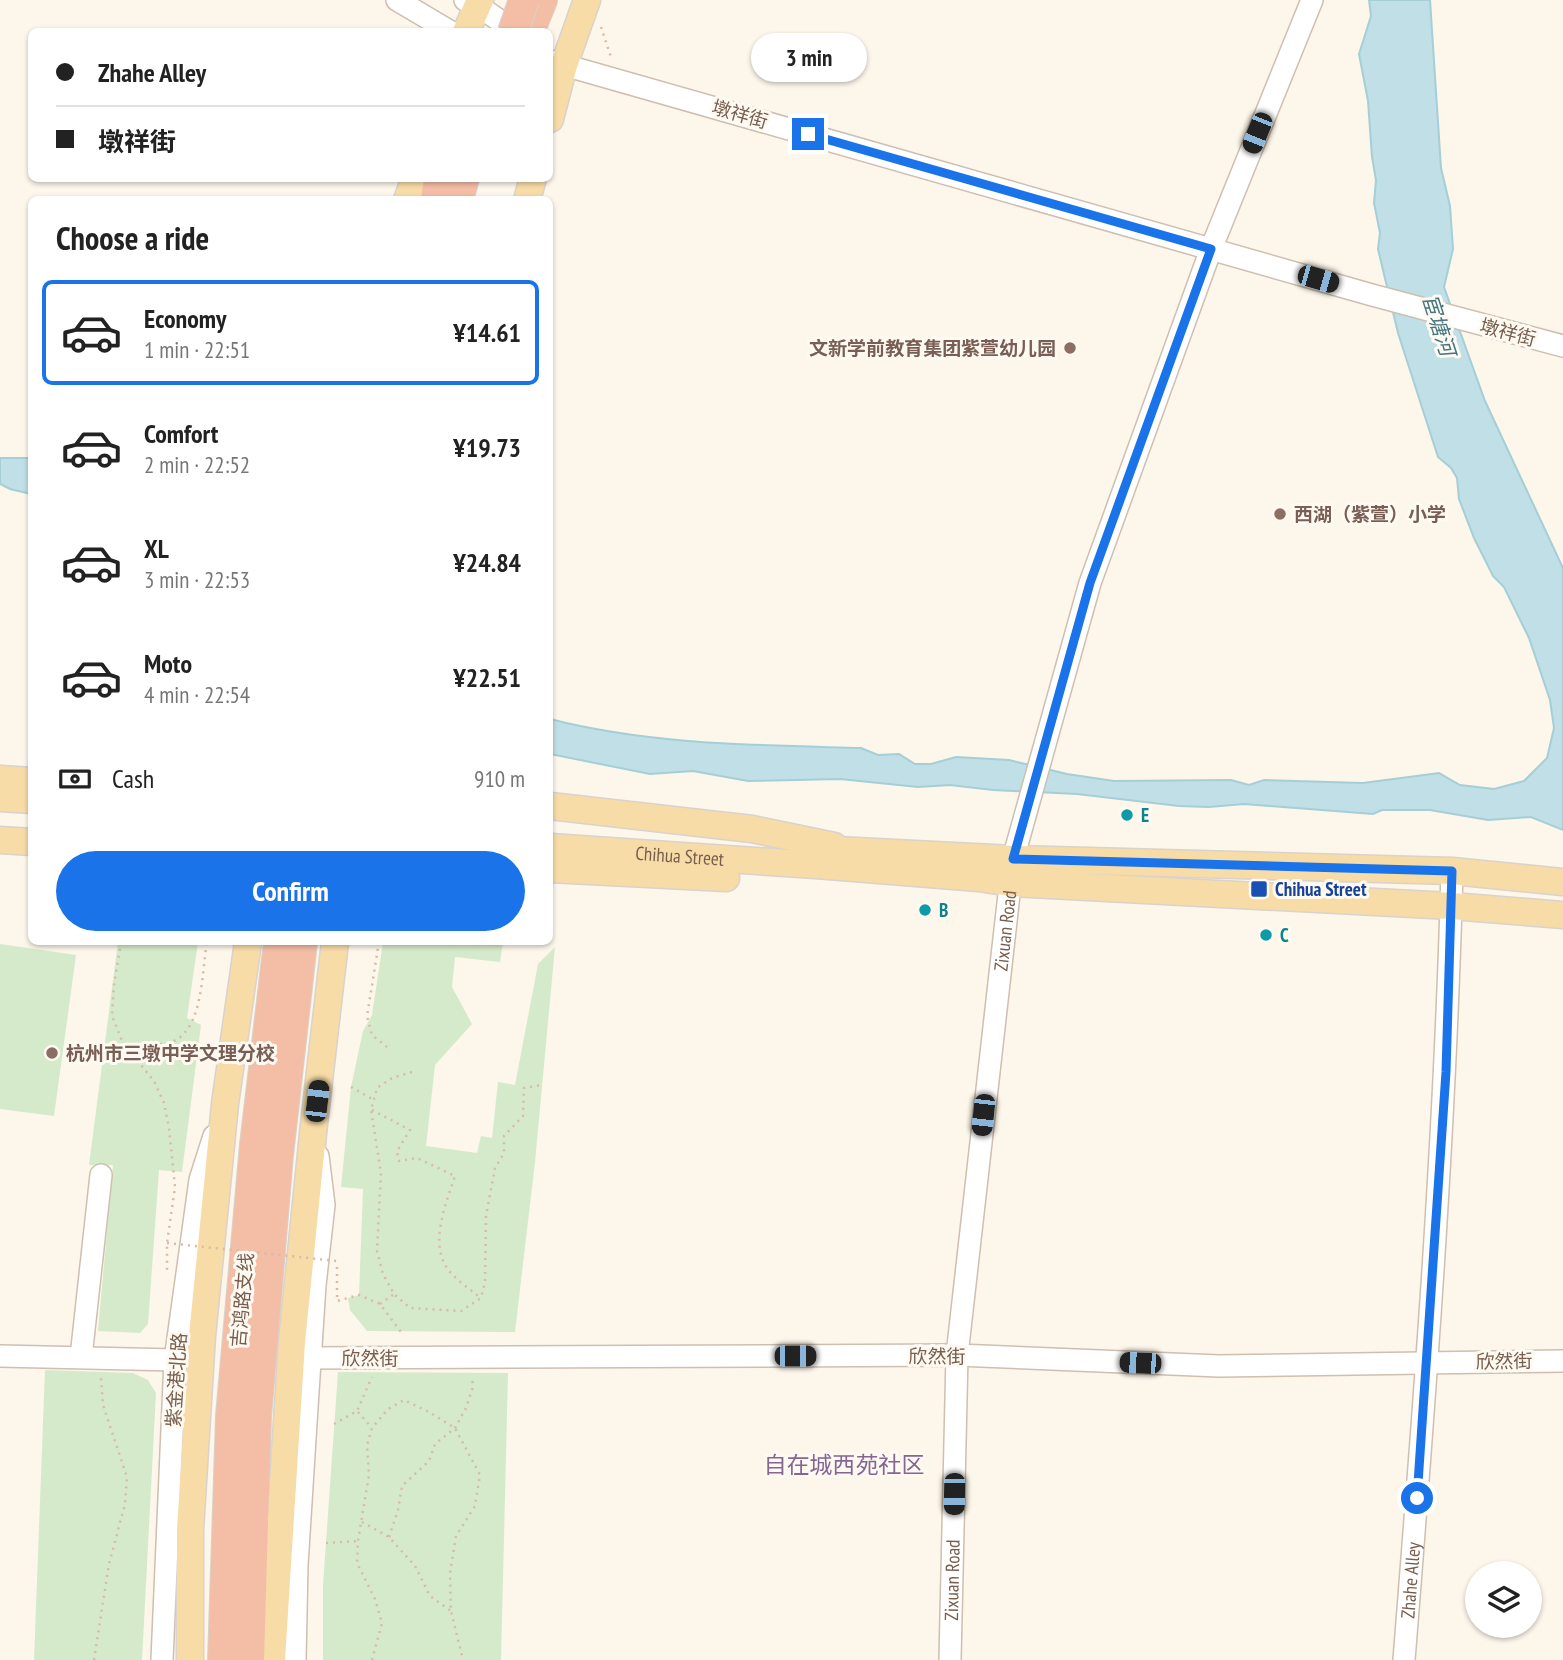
<!DOCTYPE html>
<meta charset="utf-8">
<style>
:root{--surface:#fff;--page:#f2f2f2;--text:#222;--muted:#767676;--line:#e0e0e0;--accent:#1a73e8}
body{margin:0;font-family:"PT Sans Narrow","Noto Sans SC",sans-serif;background:var(--page);color:var(--text);height:100vh;display:flex;flex-direction:column;font-size:26px;white-space:nowrap}
*{box-sizing:border-box;margin:0}
p{font-size:23px;color:var(--muted)}
.icon{flex:none;width:38px;height:38px;fill:none;stroke:currentColor;stroke-width:2;stroke-linecap:round;stroke-linejoin:round}
.map{position:relative;flex:1;overflow:hidden}
.sheet{position:absolute;left:28px;top:196px;width:525px;height:749px;display:flex;flex-direction:column;background:var(--surface);border-radius:10px;box-shadow:0 2px 5px #0004}
.sheet>*{flex:none}
.banner{position:absolute;left:28px;top:28px;width:525px;height:154px;border-radius:10px;box-shadow:0 2px 5px #0004;display:grid;align-content:center;height:154px;padding:0 28px;background:var(--surface)}
.controls{position:absolute;left:1465px;top:1561px;display:grid;gap:14px}
.controls a{display:grid;place-items:center;width:77px;height:77px;border-radius:50%;background:var(--surface);box-shadow:0 2px 5px #0004;font-size:35px}
.end{position:absolute;width:32px;height:32px;margin:-16px;border:9px solid #1a73e8;background:#fff;box-shadow:0 0 0 4px #fff}
.from{border-radius:50%}
.bubble{position:absolute;height:49px;border-radius:24px;background:var(--surface);box-shadow:0 2px 5px #0004;font-size:23px;font-weight:600;line-height:49px;text-align:center}
.car{position:absolute;width:21px;height:42px;margin:-21px -10px;border-radius:9px;box-shadow:0 0 5px 2px #0007;background:linear-gradient(#222 24%,#8ab4d8 0 40%,#222 0 76%,#8ab4d8 0 86%,#222 0)}
.banner b{display:flex;align-items:center;gap:24px;height:66px;font-size:26px}
.banner b+b{border-top:2px solid var(--line)}
.banner i{width:18px;height:18px;background:var(--text)}
ul{padding:0;list-style:none}
li{display:flex;align-items:center;gap:21px;height:105px;margin:0 14px 10px;padding:0 14px;border:4px solid transparent;border-radius:10px}
li div{flex:1}
li b{display:block;font-size:26px}
li em{font-style:normal;font-weight:600}
li.current{border-color:var(--accent)}
li>.icon{width:63px;height:63px;stroke-width:1.5}
h2{padding:0 28px;font-size:32px;line-height:84px}
.pay{display:flex;align-items:center;gap:18px;height:77px;padding:0 28px;font-size:26px}
.pay p{margin-inline-start:auto}
.action{display:flex;gap:14px;margin-top:auto;padding:14px 28px}
.action a{flex:1;height:80px;border-radius:42px;background:var(--accent);color:#fff;font-size:28px;font-weight:600;line-height:80px;text-align:center}
.map>svg:first-child{display:block}
.green{fill:#d5eaca}
.water{fill:#c0dfe6;stroke:#a6ced7;stroke-width:2}
.lines{fill:none;stroke-linecap:round;stroke-linejoin:round}
.minor-casing{stroke:#cebfb0;stroke-width:24}
.major-casing{stroke:#d9d2cd;stroke-width:29}
.highway-casing{stroke:#d9d2cd;stroke-width:32}
.path{stroke:#d6bba6;stroke-width:2.5;stroke-dasharray:2 5;stroke-linecap:butt}
.minor{stroke:#fff;stroke-width:21}
.major{stroke:#f7dca8;stroke-width:26}
.highway{stroke:#f3bda6;stroke-width:30}
.highway-bridge-casing{stroke:#d9d2cd;stroke-width:32;stroke-linecap:butt}
.path-bridge{stroke:#d6bba6;stroke-width:2.5;stroke-dasharray:2 5;stroke-linecap:butt}
.highway-bridge{stroke:#f3bda6;stroke-width:30}
.route{stroke:#1a73e8;stroke-width:9}
.education-dot{fill:#8d6e63;stroke:#fefaf2;stroke-width:2.5}
.culture-dot{fill:#0f9aa8;stroke:#fefaf2;stroke-width:2.5}
.transit-dot{fill:#1a4fb4;stroke:#fefaf2;stroke-width:2.5}
.labels{text-anchor:middle;dominant-baseline:central;stroke-width:6;stroke-linejoin:round;paint-order:stroke}
.street-label{font-size:19px;fill:#775e4e;stroke:#fefaf2}
.education-label{font-size:19px;font-weight:bold;fill:#785e54;stroke:#fefaf2;text-anchor:start}
.culture-label{font-size:19px;font-weight:bold;fill:#0d838f;stroke:#fefaf2;text-anchor:start}
.transit-label{font-size:19px;font-weight:bold;fill:#164399;stroke:#fefaf2;text-anchor:start}
.water-label{font-size:21px;font-style:italic;fill:#457682;stroke:#fefaf2}
.quarter-label{font-size:23px;fill:#856692;stroke:#fefaf2}
</style>
<div class="map">
<svg width="1563" height="1660" viewBox="0 0 1563 1660">
<rect width="100%" height="100%" fill="#fcf6eb"/>
<!-- green -->
<path class="green" d="M 118,942 L 198,942 L 187,1018 L 201,1025 L 182,1172 L 159,1170 L 148,1324 L 140,1333 L 98,1331 L 113,1165 L 89,1165 Z
M 383,942 L 503,942 L 500,962 L 455,957 L 452,987 L 472,1024 L 435,1065 L 426,1146 L 477,1153 L 481,1136 L 492,1138 L 498,1082 L 515,1085 L 538,964 L 555,947 L 535,1162 L 515,1332 L 367,1331 L 350,1310 L 348,1298 L 359,1295 L 363,1189 L 341,1187 L 351,1087 L 363,1031 L 372,1015 Z
M 0,944 L 76,955 L 54,1116 L 0,1109 Z
M 45,1370 L 133,1373 L 148,1380 L 156,1393 L 142,1660 L 34,1660 Z
M 338,1372 L 508,1373 L 501,1660 L 323,1660 L 323,1585 Z"/>
<!-- water -->
<path class="water" d="M 1369,0 L 1430,0 L 1441,168 L 1450,206 L 1453,249 L 1444,287 L 1485,401 L 1563,568 L 1563,830 L 1531,817 L 1488,820 L 1430,810 L 1382,810 L 1373,814 L 1244,804 L 1209,807 L 1179,806 L 1077,794 L 993,790 L 950,785 L 918,787 L 840,779 L 748,781 L 693,771 L 650,774 L 550,754 L 550,719 C 651,745 756,745 861,748 L 878,755 L 899,754 L 915,764 L 931,764 L 956,757 L 1009,760 L 1067,774 L 1114,781 L 1231,780 L 1249,785 L 1264,780 L 1363,783 L 1439,773 L 1460,785 L 1494,789 L 1524,781 L 1547,758 L 1554,728 L 1550,700 L 1529,638 L 1504,587 L 1493,576 L 1474,538 L 1459,499 L 1457,478 L 1451,468 L 1438,457 L 1398,333 L 1378,249 L 1380,233 L 1374,203 L 1376,180 L 1372,157 L 1368,101 L 1359,54 L 1371,16 Z
M 31,456 L 31,494 L 10,489 L 0,484 L 0,458 L 29,458 Z"/>
<g class="lines">
<defs>
<g id="minor">
<path d="M 397,0 L 451,32"/>
<path d="M 465,0 L 477,5 L 516,32"/>
<path d="M 550,61 L 1372,295 L 1563,346"/>
<path d="M 0,1356 L 175,1360"/>
<path d="M 81,1357 L 101,1175"/>
<path d="M 311,1358 L 957,1355 L 1219,1366 L 1563,1361"/>
<path d="M 162,1660 L 175,1360 L 200,1180 L 214,1136"/>
<path d="M 295,1660 L 297,1565 L 307,1407 L 315,1285 L 324,1205 L 318,1156"/>
<path id="s1" d="M 950,1660 L 957,1355 L 1013,859 L 1090,583 L 1211,249 L 1312,0"/>
<path id="s2" d="M 1404,1660 C 1425,1397 1445,1135 1452,871"/>
</g>
<g id="major">
<path d="M 466,32 L 480,0"/>
<path d="M 550,119 L 564,65 L 587,0"/>
<path d="M 407,200 L 415,178"/>
<path d="M 527,200 L 533,178"/>
<path d="M 0,779 L 32,781"/>
<path d="M 0,798 L 32,800"/>
<path d="M 550,806 L 752,829 L 834,846"/>
<path d="M 0,840 L 32,842"/>
<path id="s3" d="M 550,847 L 816,865 L 979,878 L 1010,883 L 1451,906 L 1563,915"/>
<path d="M 817,849 L 1013,859 L 1452,871 L 1563,882"/>
<path d="M 550,869 L 726,878"/>
<path d="M 190,1660 L 190,1530 L 202,1336 L 225,1104 L 248,942"/>
<path d="M 272,1660 L 292,1342 L 314,1124 L 335,942"/>
</g>
<path id="highway" d="M 529,32 L 542,0
M 436,200 L 439,178
M 458,200 L 464,178
M 223,1660 L 231,1416 L 255,1145 L 279,942
M 249,1660 L 256,1417 L 278,1155 L 302,942"/>
</defs>
<!-- minor casing -->
<use href="#minor" class="minor-casing"/>
<!-- major casing -->
<use href="#major" class="major-casing"/>
<!-- highway casing -->
<use href="#highway" class="highway-casing"/>
<!-- path -->
<path class="path" d="M 601,27 L 612,60
M 121,942 L 114,985 L 112,1016 L 123,1043 L 154,1081 L 164,1103 L 169,1128 L 175,1187 L 167,1243 L 167,1273
M 379,942 L 367,1016 L 372,1035 L 387,1047
M 160,1044 C 204,1043 201,975 207,942
M 412,1072 L 392,1078 L 377,1088 L 371,1110 L 381,1173 L 377,1251 L 383,1274 L 394,1294 L 410,1308 L 461,1311 L 481,1298 L 485,1282 L 486,1216 L 495,1168 L 504,1153 L 504,1136 L 523,1116 L 524,1088 L 542,1085
M 351,1087 L 374,1100
M 372,1110 L 410,1130 L 397,1151 L 399,1161 L 417,1158 L 455,1176 C 446,1204 427,1247 451,1273 C 459,1282 471,1290 481,1298
M 337,1267 L 337,1301 L 359,1295 L 380,1304 L 401,1332
M 380,1304 L 394,1294
M 358,1412 L 372,1428
M 334,1424 L 357,1411 L 372,1377
M 362,1522 L 389,1537 L 415,1566 L 430,1596 L 451,1611
M 389,1537 L 398,1510 L 402,1486 L 429,1461 L 435,1444 L 455,1428 L 466,1408 L 473,1387 L 472,1377
M 326,1543 L 358,1541
M 94,1660 L 109,1564 L 125,1504 L 127,1477 L 103,1405 L 101,1377
M 372,1660 L 382,1623 L 375,1599 L 357,1563 L 358,1541 L 369,1475 L 367,1445 L 372,1428 L 388,1409 L 404,1400 L 429,1412 L 455,1428 L 480,1475 L 475,1506 L 456,1536 L 450,1573 L 451,1611 L 463,1660"/>
<!-- minor -->
<use href="#minor" class="minor"/>
<!-- major -->
<use href="#major" class="major"/>
<!-- highway -->
<use href="#highway" class="highway"/>
<defs>
<path id="highway-bridge" d="M 513,32 L 524,0"/>
</defs>
<!-- highway-bridge casing -->
<use href="#highway-bridge" class="highway-bridge-casing"/>
<!-- path-bridge -->
<path class="path-bridge" d="M 167,1243 L 337,1261"/>
<!-- highway-bridge -->
<use href="#highway-bridge" class="highway-bridge"/>
</g>
<g class="lines">
<!-- route -->
<path class="route" d="M 808,134 L 1211,249 L 1090,583 L 1013,859 L 1452,871 L 1446,1072 L 1417,1498"/>
</g>
<!-- markers -->
<g class="education-dot">
<circle cx="1070" cy="348" r="7"/>
<circle cx="1280" cy="514" r="7"/>
<circle cx="52" cy="1053" r="7"/>
</g>
<g class="culture-dot">
<circle cx="1127" cy="815" r="7"/>
<circle cx="925" cy="910" r="7"/>
<circle cx="1266" cy="935" r="7"/>
</g>
<rect class="transit-dot" x="1250" y="880" width="18" height="18" rx="3.5"/>
<g class="labels">
<!-- street labels -->
<g class="street-label">
<text transform="translate(740 114) rotate(16)">墩祥街</text>
<text transform="translate(1508 332) rotate(15)">墩祥街</text>
<text stroke="none"><textPath href="#s3" startOffset="130">Chihua Street</textPath></text>
<text stroke="none"><textPath href="#s1" startOffset="732">Zixuan Road</textPath></text>
<text transform="translate(242 1300) rotate(-85)">吉鸿路支线</text>
<text x="937" y="1356">欣然街</text>
<text x="370" y="1358">欣然街</text>
<text transform="translate(1504 1361) rotate(-1)">欣然街</text>
<text transform="translate(176 1380) rotate(-86)">紫金港北路</text>
<text stroke="none"><textPath href="#s1" startOffset="80">Zixuan Road</textPath></text>
<text stroke="none"><textPath href="#s2" startOffset="80">Zhahe Alley</textPath></text>
</g>
<!-- education labels -->
<g class="education-label">
<text x="1056" y="348" text-anchor="end">文新学前教育集团紫萱幼儿园</text>
<text x="1294" y="514">西湖（紫萱）小学</text>
<text x="66" y="1053">杭州市三墩中学文理分校</text>
</g>
<!-- culture labels -->
<g class="culture-label">
<text x="1141" y="815">E</text>
<text x="939" y="910">B</text>
<text x="1280" y="935">C</text>
</g>
<!-- transit labels -->
<g class="transit-label">
<text x="1275" y="889">Chihua Street</text>
</g>
<!-- water labels -->
<g class="water-label">
<text transform="translate(1439 325) rotate(72)">宦塘河</text>
</g>
<!-- quarter labels -->
<g class="quarter-label">
<text x="844" y="1464">自在城西苑社区</text>
</g>
</g>
</svg>
<div class="controls">
<a><svg class="icon" aria-label="layers" viewBox="0 0 24 24"><path d="M12 4l9 5-9 5-9-5zM3 14l9 5 9-5"/></svg></a>
</div>
<i class="end from" style="left:1417px;top:1498px"></i>
<i class="end" style="left:808px;top:134px"></i>
<div class="bubble" style="left:751px;top:33px;width:116px">3 min</div>
<i class="car" style="left:1257px;top:133px;rotate:202deg"></i>
<i class="car" style="left:1318px;top:279px;rotate:106deg"></i>
<i class="car" style="left:317px;top:1101px;rotate:7deg"></i>
<i class="car" style="left:983px;top:1115px;rotate:186deg"></i>
<i class="car" style="left:795px;top:1356px;rotate:90deg"></i>
<i class="car" style="left:1140px;top:1363px;rotate:272deg"></i>
<i class="car" style="left:954px;top:1494px;rotate:181deg"></i>
<div class="banner">
<b><i class="from"></i>Zhahe Alley</b>
<b><i></i>墩祥街</b>
</div>
<section class="sheet">
<h2>Choose a ride</h2>
<ul>
<li class="current"><svg class="icon" aria-label="car" viewBox="0 0 24 24"><path d="M5 17H2v-5l4-1 3-4h7l3 4 3 1v5h-3M9 17h6M6 11h13"/><circle cx="7" cy="17" r="2"/><circle cx="17" cy="17" r="2"/></svg><div><b>Economy</b><p>1 min · 22:51</p></div><em>¥14.61</em></li>
<li><svg class="icon" aria-label="car" viewBox="0 0 24 24"><path d="M5 17H2v-5l4-1 3-4h7l3 4 3 1v5h-3M9 17h6M6 11h13"/><circle cx="7" cy="17" r="2"/><circle cx="17" cy="17" r="2"/></svg><div><b>Comfort</b><p>2 min · 22:52</p></div><em>¥19.73</em></li>
<li><svg class="icon" aria-label="car" viewBox="0 0 24 24"><path d="M5 17H2v-5l4-1 3-4h7l3 4 3 1v5h-3M9 17h6M6 11h13"/><circle cx="7" cy="17" r="2"/><circle cx="17" cy="17" r="2"/></svg><div><b>XL</b><p>3 min · 22:53</p></div><em>¥24.84</em></li>
<li><svg class="icon" aria-label="car" viewBox="0 0 24 24"><path d="M5 17H2v-5l4-1 3-4h7l3 4 3 1v5h-3M9 17h6M6 11h13"/><circle cx="7" cy="17" r="2"/><circle cx="17" cy="17" r="2"/></svg><div><b>Moto</b><p>4 min · 22:54</p></div><em>¥22.51</em></li>
</ul>
<div class="pay"><svg class="icon" aria-label="cash" viewBox="0 0 24 24"><path d="M3 7h18v10H3z"/><circle cx="12" cy="12" r="2"/></svg>Cash<p>910 m</p></div>
<div class="action"><a>Confirm</a></div>
</section>
</div>
